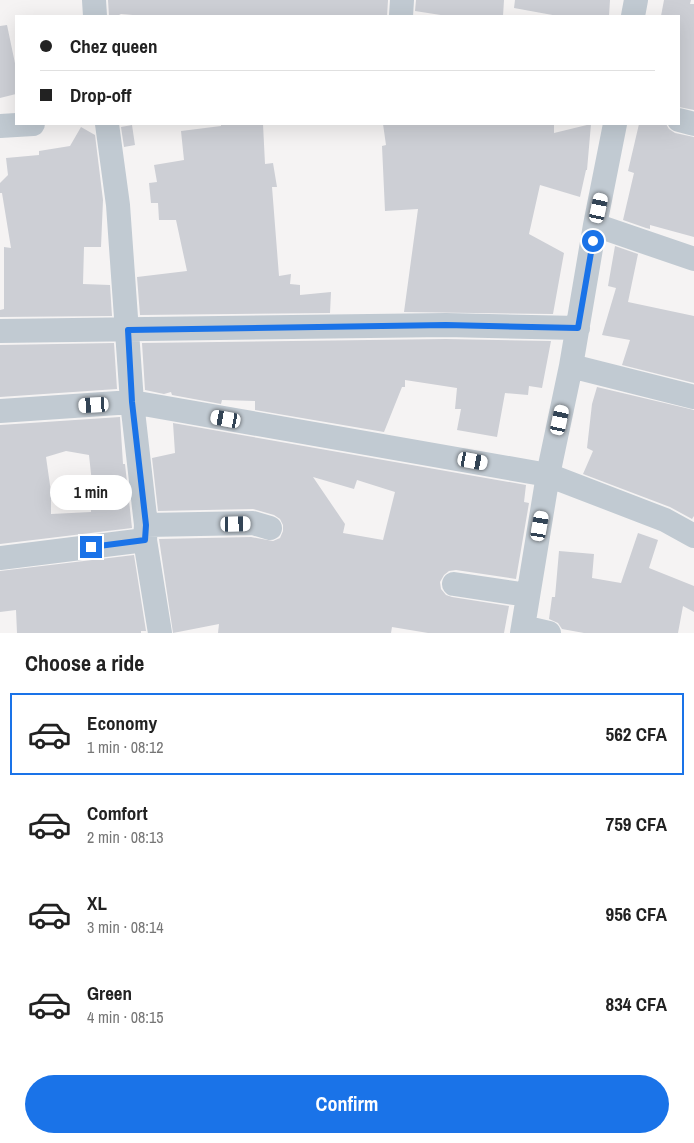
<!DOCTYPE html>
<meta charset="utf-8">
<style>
:root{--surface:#fff;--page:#f2f2f2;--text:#222;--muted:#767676;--line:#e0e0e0;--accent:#1a73e8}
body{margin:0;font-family:"Archivo Narrow",sans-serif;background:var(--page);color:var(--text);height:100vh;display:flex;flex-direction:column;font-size:19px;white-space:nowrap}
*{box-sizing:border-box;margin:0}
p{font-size:16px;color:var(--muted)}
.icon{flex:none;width:28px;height:28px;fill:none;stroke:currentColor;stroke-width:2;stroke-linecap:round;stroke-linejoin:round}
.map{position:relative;height:633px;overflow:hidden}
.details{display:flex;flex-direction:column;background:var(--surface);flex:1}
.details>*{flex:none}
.banner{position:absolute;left:15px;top:15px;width:665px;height:110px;border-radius:0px;box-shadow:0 5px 20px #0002;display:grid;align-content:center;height:110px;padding:0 25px;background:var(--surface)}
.end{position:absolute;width:22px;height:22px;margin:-11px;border:6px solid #1a73e8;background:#fff;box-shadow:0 0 0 2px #fff}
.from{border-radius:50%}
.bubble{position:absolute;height:35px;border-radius:18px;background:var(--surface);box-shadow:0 5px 20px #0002;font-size:16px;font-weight:700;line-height:35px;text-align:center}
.car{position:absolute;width:15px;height:30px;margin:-15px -8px;border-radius:6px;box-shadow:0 0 4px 1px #0007;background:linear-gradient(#fff 24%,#345 0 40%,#fff 0 76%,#345 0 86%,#fff 0)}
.banner b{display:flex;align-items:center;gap:18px;height:48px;font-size:19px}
.banner b+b{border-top:1px solid var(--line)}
.banner i{width:12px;height:12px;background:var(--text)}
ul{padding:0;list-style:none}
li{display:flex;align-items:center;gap:15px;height:82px;margin:0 10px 8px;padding:0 15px;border:2px solid transparent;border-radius:0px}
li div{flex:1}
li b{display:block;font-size:19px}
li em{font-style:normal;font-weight:700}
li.current{border-color:var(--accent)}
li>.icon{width:45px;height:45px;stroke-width:1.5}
h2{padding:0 25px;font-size:22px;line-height:60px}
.primary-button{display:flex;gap:10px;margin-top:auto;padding:10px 25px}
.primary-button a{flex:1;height:58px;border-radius:30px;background:var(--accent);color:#fff;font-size:20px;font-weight:700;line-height:58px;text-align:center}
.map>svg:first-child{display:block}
.building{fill:#cdcfd5;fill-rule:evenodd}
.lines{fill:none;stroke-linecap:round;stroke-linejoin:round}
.minor{stroke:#c1cad2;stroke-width:24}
.route{stroke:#1a73e8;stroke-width:6}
</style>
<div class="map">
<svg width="694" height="633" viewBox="0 0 694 633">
<rect width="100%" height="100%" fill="#f5f3f3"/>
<!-- building -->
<path class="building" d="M 108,0 L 388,0 L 387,16 L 144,16 L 121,14 L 117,16 L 109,16 Z
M 416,0 L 504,0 L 503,16 L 447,16 L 415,11 Z
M 515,0 L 610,0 L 609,16 L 558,16 L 514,8 Z
M 664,0 L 691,0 L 690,4 L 694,4 L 694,110 L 679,107 L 679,16 L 661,16 Z
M 7,25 L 16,68 L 16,94 L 0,98 L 0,26 Z
M 221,124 L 263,124 L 265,164 L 273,163 L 277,187 L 272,187 L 279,276 L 291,274 L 290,284 L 300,285 L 300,295 L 331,292 L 330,313 L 140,315 L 137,277 L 187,271 L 176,220 L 159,220 L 158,203 L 151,203 L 149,183 L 157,182 L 154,165 L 184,160 L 181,131 L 221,126 Z
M 383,124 L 554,124 L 554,133 L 591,124 L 587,170 L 586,170 L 580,197 L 540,185 L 529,234 L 564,253 L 553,314 L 404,312 L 418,209 L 385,211 L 382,146 L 386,145 Z
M 639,124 L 666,124 L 669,129 L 675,133 L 694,137 L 694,237 L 650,225 L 650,229 L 646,228 L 623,220 L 634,173 L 628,171 Z
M 132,125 L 135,145 L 124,147 L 121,127 Z
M 81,127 L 95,135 L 103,200 L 101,247 L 84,247 L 83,284 L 110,285 L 112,316 L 0,317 L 0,310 L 4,309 L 4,247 L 11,248 L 2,193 L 0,193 L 0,183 L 8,175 L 6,158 L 39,155 L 39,151 L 70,146 Z
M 615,246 L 638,254 L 628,302 L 694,316 L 694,383 L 622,365 L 630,340 L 602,335 L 616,288 L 608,286 Z
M 446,339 L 551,341 L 542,388 L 529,386 L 528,395 L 505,393 L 497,437 L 457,430 L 461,409 L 455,409 L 457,388 L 405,380 L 405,387 L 402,387 L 384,432 L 255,410 L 255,401 L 222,400 L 221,404 L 172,395 L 171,392 L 164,394 L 145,390 L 142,343 Z
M 114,343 L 117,389 L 0,397 L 0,345 Z
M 597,387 L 694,410 L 694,516 L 692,519 L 670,507 L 583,474 L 593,451 L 587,448 L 592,404 Z
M 120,417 L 123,464 L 125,464 L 132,528 L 0,544 L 0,425 ZM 66,451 L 89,455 L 92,483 L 90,483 L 91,512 L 51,514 L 51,492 L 46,457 Z
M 173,423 L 526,485 L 524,502 L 529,503 L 516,579 L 456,570 L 449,571 L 444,575 L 440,582 L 441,589 L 446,595 L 452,597 L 509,606 L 504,633 L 428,633 L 392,627 L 391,633 L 218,633 L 219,624 L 173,633 L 159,539 L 251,537 L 273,541 L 280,538 L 283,531 L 283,525 L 280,519 L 274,515 L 253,509 L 158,511 L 152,458 L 175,453 ZM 313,477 L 354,489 L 357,480 L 395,492 L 383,540 L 343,533 L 345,524 Z
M 638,533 L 658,540 L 649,568 L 694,586 L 694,612 L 683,606 L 678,633 L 584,633 L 562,629 L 558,623 L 549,619 L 552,597 L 555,597 L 559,551 L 594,554 L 592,578 L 621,583 Z
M 134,555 L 146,631 L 141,631 L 141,633 L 17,633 L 16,610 L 0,612 L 0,571 Z"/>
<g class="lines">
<!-- minor -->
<path class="minor" d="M 94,0 L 95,16
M 401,16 L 402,0
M 633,16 L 636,0
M 679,120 L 694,124
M 107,124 L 118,205 L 132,402 L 146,525 L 145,540 L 160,633
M 0,126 L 33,124
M 595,225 L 694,259
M 0,331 L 446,325 L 578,328
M 571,366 L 694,397
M 0,411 L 132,402 L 548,475 L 665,520 L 694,536
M 146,525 L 253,523 L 270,528
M 0,558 L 145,540
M 454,584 L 528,595
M 523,627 L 549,633
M 522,633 L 548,475 L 571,366 L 595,225 L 615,124"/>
</g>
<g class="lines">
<!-- route -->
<path class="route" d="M 91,547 L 145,540 L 146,525 L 132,402 L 128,330 L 446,325 L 578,328 L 593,241"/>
</g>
</svg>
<i class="end from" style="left:593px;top:241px"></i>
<i class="end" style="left:91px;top:547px"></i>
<div class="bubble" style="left:50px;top:475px;width:82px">1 min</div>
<i class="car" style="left:599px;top:208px;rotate:12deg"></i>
<i class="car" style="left:94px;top:405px;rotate:267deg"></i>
<i class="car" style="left:226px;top:419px;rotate:280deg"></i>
<i class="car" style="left:560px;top:420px;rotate:12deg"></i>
<i class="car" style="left:473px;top:461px;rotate:100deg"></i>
<i class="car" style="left:236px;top:524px;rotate:89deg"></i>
<i class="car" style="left:540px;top:526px;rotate:10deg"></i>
<div class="banner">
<b><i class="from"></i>Chez queen</b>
<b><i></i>Drop-off</b>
</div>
</div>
<section class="details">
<h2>Choose a ride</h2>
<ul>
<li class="current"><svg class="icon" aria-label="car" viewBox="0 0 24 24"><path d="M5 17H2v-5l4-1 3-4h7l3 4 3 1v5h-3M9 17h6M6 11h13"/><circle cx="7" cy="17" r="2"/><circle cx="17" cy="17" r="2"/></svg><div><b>Economy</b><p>1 min · 08:12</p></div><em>562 CFA</em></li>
<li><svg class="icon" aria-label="car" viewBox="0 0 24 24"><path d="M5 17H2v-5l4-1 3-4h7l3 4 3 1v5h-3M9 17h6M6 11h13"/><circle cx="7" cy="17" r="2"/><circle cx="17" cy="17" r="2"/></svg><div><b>Comfort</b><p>2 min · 08:13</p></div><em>759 CFA</em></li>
<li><svg class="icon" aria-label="car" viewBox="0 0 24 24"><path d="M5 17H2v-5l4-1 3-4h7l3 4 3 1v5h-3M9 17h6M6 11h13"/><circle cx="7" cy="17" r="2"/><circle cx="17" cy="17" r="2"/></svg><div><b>XL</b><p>3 min · 08:14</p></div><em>956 CFA</em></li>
<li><svg class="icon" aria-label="car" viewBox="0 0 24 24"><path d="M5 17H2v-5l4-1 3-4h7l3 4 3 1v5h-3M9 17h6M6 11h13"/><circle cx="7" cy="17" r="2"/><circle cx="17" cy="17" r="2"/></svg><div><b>Green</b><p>4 min · 08:15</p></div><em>834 CFA</em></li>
</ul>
<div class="primary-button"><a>Confirm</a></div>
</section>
